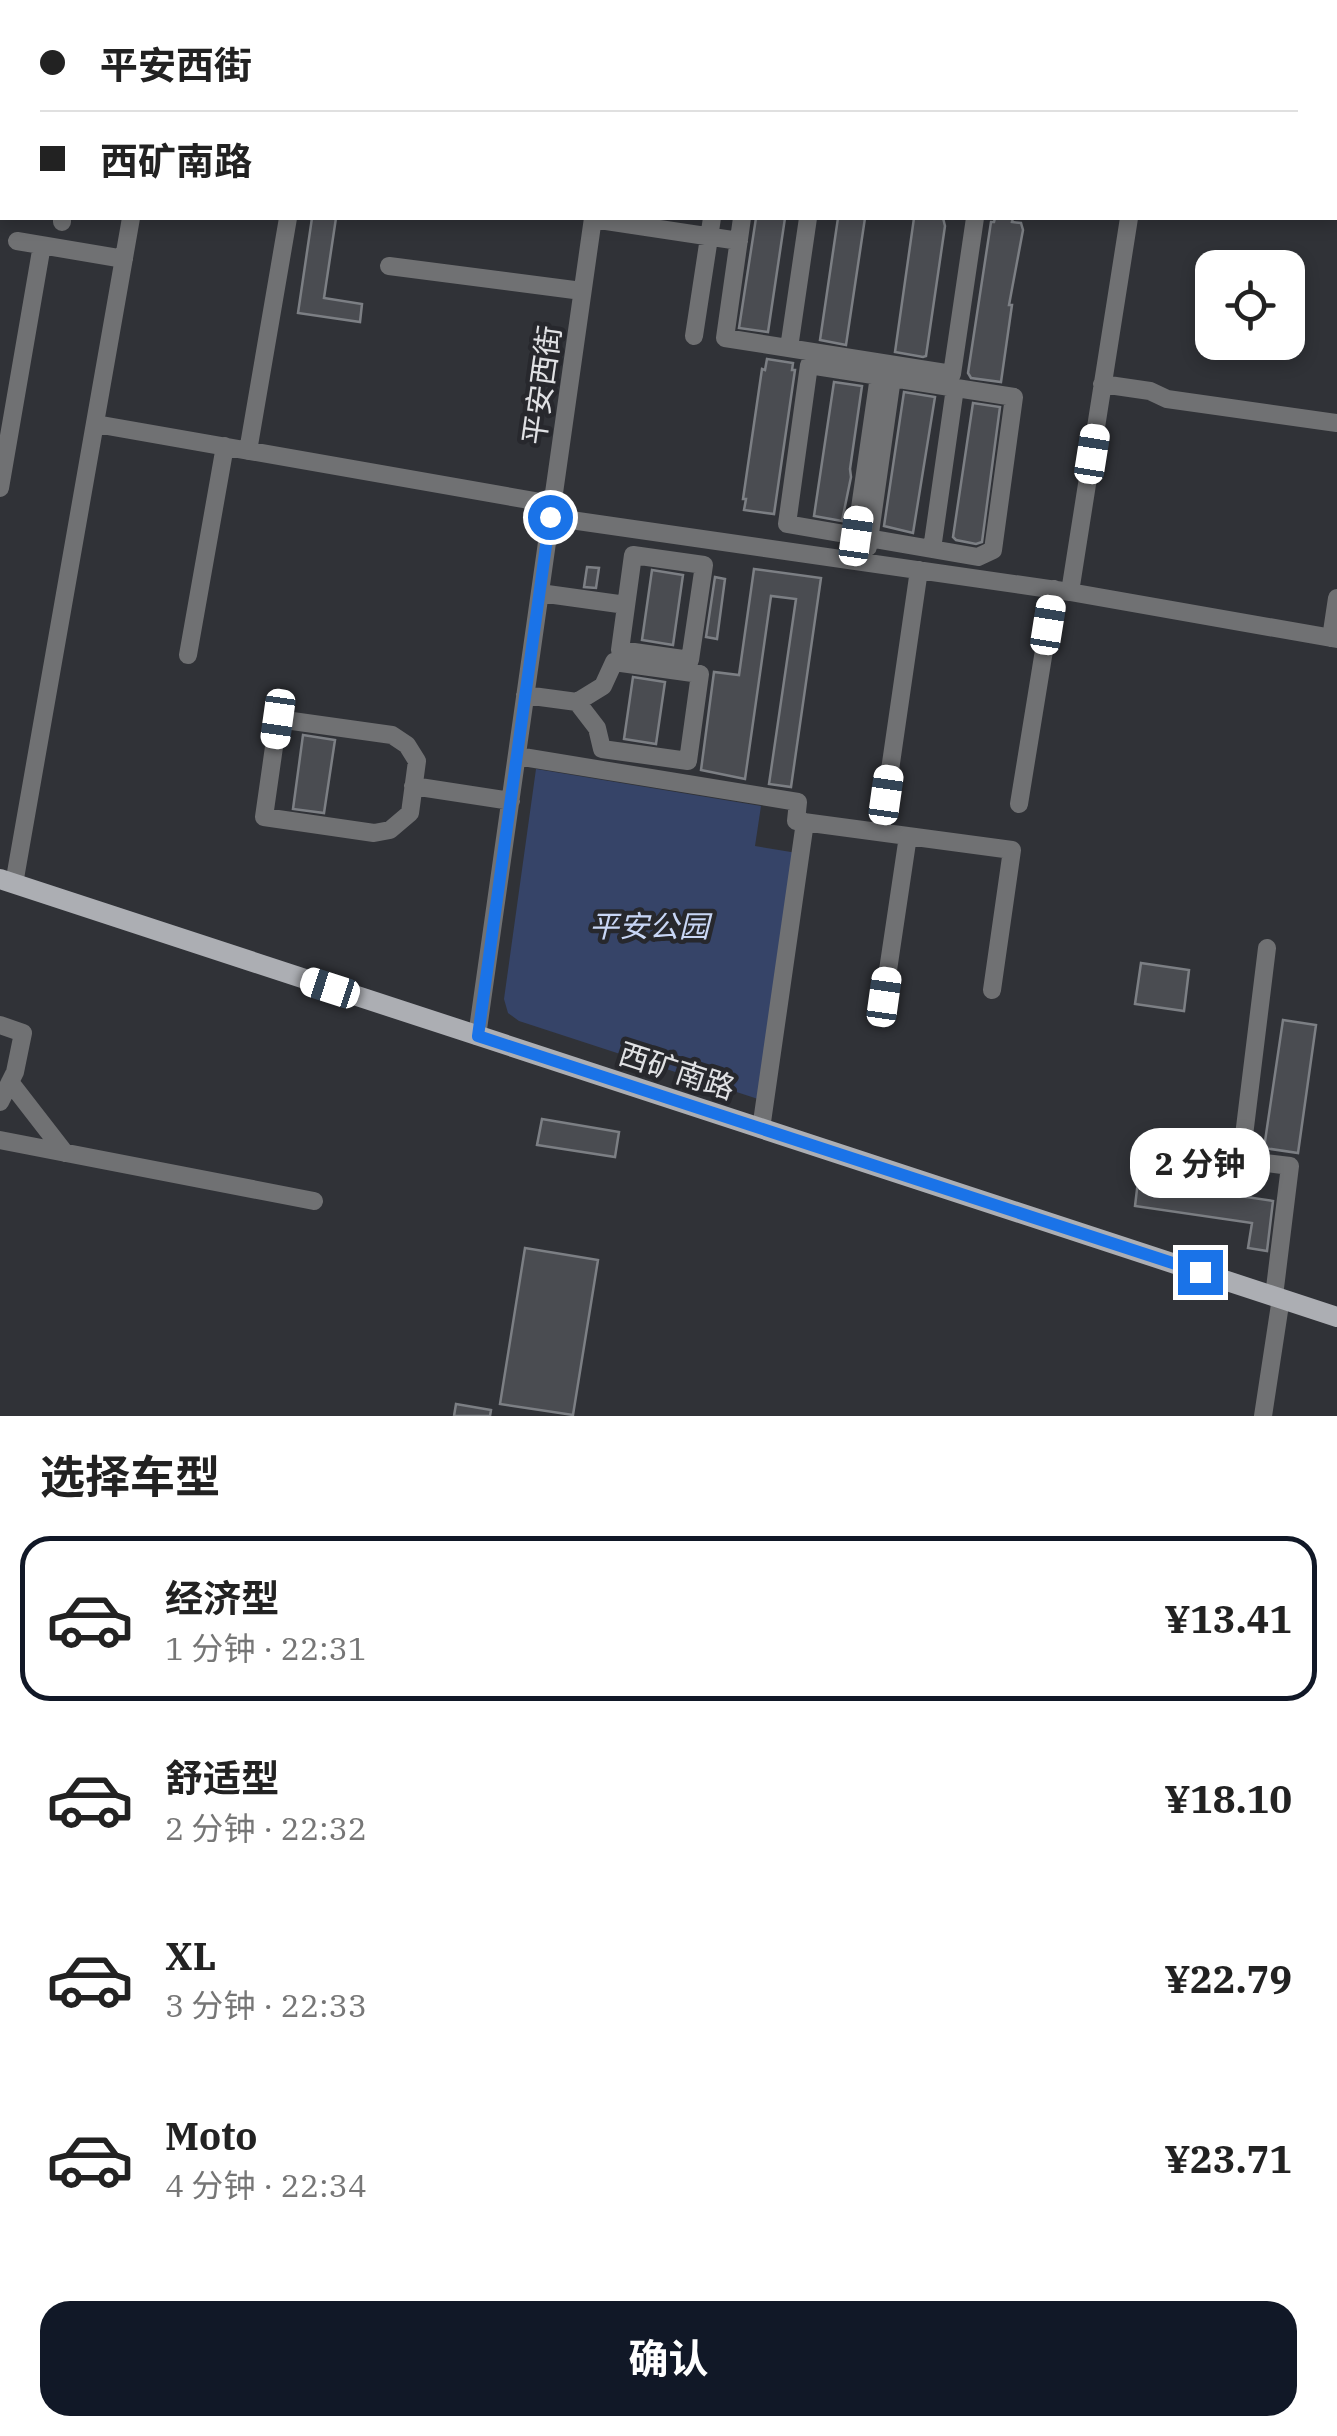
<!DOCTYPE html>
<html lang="zh">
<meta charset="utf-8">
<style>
:root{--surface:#fff;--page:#f2f2f2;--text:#222;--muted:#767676;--line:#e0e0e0;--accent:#111827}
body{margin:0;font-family:"IBM Plex Serif","Noto Sans SC",serif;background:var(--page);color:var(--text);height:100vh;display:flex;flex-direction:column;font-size:38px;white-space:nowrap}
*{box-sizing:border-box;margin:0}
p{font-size:32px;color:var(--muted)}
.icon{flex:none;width:55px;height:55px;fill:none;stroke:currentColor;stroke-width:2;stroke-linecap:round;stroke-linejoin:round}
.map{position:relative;height:1416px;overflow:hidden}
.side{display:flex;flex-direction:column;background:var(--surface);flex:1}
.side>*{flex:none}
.top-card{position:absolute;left:0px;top:0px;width:1338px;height:220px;box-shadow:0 5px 15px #0003;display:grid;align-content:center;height:220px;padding:0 40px;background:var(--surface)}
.tools{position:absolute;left:1195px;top:250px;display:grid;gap:20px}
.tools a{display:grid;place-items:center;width:110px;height:110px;border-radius:20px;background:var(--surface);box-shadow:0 5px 15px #0003;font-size:50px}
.end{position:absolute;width:45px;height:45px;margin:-22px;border:12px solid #1a73e8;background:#fff;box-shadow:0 0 0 5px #fff}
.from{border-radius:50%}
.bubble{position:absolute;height:70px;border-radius:30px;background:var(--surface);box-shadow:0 5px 15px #0003;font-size:32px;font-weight:700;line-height:70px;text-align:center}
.car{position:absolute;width:30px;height:60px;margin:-30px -15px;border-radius:12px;box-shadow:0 0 8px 2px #0007;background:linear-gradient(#fff 24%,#345 0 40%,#fff 0 76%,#345 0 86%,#fff 0)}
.top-card b{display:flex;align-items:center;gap:35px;height:95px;font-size:38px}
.top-card b+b{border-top:2px solid var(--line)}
.top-card i{width:25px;height:25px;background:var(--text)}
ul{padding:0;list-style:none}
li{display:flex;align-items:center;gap:30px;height:165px;margin:0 20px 15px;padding:0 20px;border:5px solid transparent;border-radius:30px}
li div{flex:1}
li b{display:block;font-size:38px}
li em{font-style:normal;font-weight:700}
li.selected{border-color:var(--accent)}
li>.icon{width:90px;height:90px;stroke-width:1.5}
h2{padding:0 40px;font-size:45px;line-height:120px}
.cta{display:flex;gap:20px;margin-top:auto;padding:20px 40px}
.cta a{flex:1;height:115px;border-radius:30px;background:var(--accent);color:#fff;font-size:40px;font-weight:700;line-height:115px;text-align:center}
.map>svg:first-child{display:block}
.green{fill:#364468}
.building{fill:#4a4c51;stroke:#7c7f84;stroke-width:2.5}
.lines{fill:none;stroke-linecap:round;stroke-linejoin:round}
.minor{stroke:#707173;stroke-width:18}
.major{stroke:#acaeb3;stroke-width:20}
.route{stroke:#1a73e8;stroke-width:12}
.labels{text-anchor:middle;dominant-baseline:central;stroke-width:9;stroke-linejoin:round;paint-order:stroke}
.street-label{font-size:30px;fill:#e0e1e4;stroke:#27282d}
.park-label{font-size:30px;font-style:italic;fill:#c8d6f5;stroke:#27282d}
</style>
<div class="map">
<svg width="1337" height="1416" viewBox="0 0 1337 1416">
<rect width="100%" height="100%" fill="#303237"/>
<!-- green -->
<path class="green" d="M 536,769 L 761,806 L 755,846 L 797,853 L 758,1099 L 519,1021 L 508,1013 L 504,999 Z"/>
<!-- building -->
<path class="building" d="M 312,218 L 336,218 L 324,298 L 362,304 L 360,322 L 298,313 Z
M 756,218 L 785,218 L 768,332 L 739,328 Z
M 838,218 L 865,218 L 846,345 L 820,340 Z
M 914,218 L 943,218 L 945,226 L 926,356 L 923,357 L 895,352 Z
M 995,218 L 1013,218 L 1012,222 L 1021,223 L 1023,230 L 1009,305 L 1012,305 L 1001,382 L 971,378 L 968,373 L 991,222 L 994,222 Z
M 767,359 L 793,363 L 792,370 L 795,370 L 774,514 L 744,510 L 746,499 L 743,499 L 762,369 L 765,370 Z
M 834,382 L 862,386 L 850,469 L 851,477 L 842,521 L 814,516 Z
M 904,392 L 935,397 L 913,533 L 884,526 Z
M 973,403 L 1000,407 L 982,542 L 976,544 L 956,540 L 953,537 Z
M 587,567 L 599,568 L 596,588 L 584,587 Z
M 754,569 L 821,578 L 791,787 L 769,784 L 796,599 L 771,596 L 745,779 L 701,770 L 714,672 L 739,675 Z
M 652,570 L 683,575 L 673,645 L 642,640 Z
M 715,577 L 725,579 L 717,639 L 706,637 Z
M 633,677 L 665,682 L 656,744 L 624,739 Z
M 303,735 L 335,740 L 324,813 L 293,809 Z
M 1141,963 L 1189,970 L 1184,1011 L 1135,1004 Z
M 1283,1020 L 1316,1025 L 1298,1153 L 1264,1148 Z
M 542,1119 L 619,1132 L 615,1157 L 537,1145 Z
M 1138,1181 L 1273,1201 L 1267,1251 L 1248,1248 L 1252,1223 L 1135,1206 Z
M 525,1248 L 598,1260 L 573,1415 L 500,1404 Z
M 456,1404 L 491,1410 L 490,1416 L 454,1416 Z"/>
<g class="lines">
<!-- minor -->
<path class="minor" d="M 168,2 L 168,0
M 321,2 L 322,0
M 511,2 L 511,0
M 574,2 L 574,0
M 625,2 L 625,0
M 845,2 L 845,0
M 924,2 L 924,0
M 1006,2 L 1007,0
M 1162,2 L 1163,0
M 0,97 L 2,98
M 742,218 L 725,338 L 952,374 L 975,218
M 593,219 L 739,241
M 62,222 L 62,218
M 17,241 L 124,259
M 389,266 L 582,291
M 694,336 L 712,218
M 789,348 L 808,218
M 809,365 L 1014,397 L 993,550 L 978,557 L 787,524 Z
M 1102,384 L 1150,391 L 1167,399 L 1337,423
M 96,424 L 552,504
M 248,451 L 288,218
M 0,488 L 42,245
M 550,517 L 1070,592 L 1337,639
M 856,536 L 879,376
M 868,547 L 892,378
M 932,549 L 955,388
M 633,555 L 704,565 L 690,660 L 620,650 Z
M 1070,592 L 1129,218
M 540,593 L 626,605
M 1331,638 L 1337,598
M 188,655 L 225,446
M 525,695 L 577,702 L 597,728 L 602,749 L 688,761 L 700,674 L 614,662 L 603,686 L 577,702
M 278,719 L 392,735 L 407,745 L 417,761 L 410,813 L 390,830 L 374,833 L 264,817 Z
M 517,756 L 798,802 L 796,821 L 1012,850 L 992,990
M 413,786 L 511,801
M 1019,804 L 1054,589
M 881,832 L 919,570
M 14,884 L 131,218
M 1267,948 L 1241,1160 L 1290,1166 L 1274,1296
M 884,997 L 908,836
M 0,1025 L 23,1033 L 15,1072 L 0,1102
M 477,1036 L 593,218
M 10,1082 L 65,1153
M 761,1129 L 805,822
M 0,1140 L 314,1201
M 1263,1416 L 1281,1298"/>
<!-- major -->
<path class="major" d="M 0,879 L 1337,1317"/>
</g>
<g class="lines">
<!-- route -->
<path class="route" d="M 550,517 L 478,1036 L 1200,1272"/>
</g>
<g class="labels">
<!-- street labels -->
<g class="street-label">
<text transform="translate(541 385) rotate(-82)">平安西街</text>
<text transform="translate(677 1070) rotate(18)">西矿南路</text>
</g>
<!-- park labels -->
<g class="park-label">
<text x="649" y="925">平安公园</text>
</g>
</g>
</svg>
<div class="tools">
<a><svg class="icon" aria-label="locate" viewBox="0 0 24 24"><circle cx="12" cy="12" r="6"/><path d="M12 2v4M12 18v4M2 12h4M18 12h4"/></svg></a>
</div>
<i class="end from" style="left:550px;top:517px"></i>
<i class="end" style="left:1200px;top:1272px"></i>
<div class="bubble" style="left:1130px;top:1128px;width:140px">2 分钟</div>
<i class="car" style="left:1092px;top:454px;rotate:9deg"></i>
<i class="car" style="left:856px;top:536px;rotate:8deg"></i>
<i class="car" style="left:1048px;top:625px;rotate:9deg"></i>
<i class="car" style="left:278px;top:719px;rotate:188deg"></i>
<i class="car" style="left:886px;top:795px;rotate:8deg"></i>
<i class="car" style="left:330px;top:988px;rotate:288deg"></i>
<i class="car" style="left:884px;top:997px;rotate:8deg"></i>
<div class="top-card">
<b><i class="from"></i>平安西街</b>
<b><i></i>西矿南路</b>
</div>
</div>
<section class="side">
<h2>选择车型</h2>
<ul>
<li class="selected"><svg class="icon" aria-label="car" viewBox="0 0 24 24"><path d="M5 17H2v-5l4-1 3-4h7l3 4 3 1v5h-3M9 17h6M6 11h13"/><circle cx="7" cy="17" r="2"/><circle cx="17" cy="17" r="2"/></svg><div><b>经济型</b><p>1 分钟 · 22:31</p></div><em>¥13.41</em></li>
<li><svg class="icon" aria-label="car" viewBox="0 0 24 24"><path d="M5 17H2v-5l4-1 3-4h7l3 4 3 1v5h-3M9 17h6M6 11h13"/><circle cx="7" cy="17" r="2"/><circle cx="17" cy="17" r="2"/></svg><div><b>舒适型</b><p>2 分钟 · 22:32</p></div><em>¥18.10</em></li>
<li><svg class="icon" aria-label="car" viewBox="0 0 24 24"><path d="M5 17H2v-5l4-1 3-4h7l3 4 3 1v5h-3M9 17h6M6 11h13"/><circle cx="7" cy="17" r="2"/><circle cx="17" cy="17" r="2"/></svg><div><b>XL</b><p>3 分钟 · 22:33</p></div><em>¥22.79</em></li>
<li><svg class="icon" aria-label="car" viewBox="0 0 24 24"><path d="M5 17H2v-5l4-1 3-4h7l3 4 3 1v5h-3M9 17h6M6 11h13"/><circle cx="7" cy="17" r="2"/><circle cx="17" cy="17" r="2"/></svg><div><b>Moto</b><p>4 分钟 · 22:34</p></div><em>¥23.71</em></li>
</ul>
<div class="cta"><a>确认</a></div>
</section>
